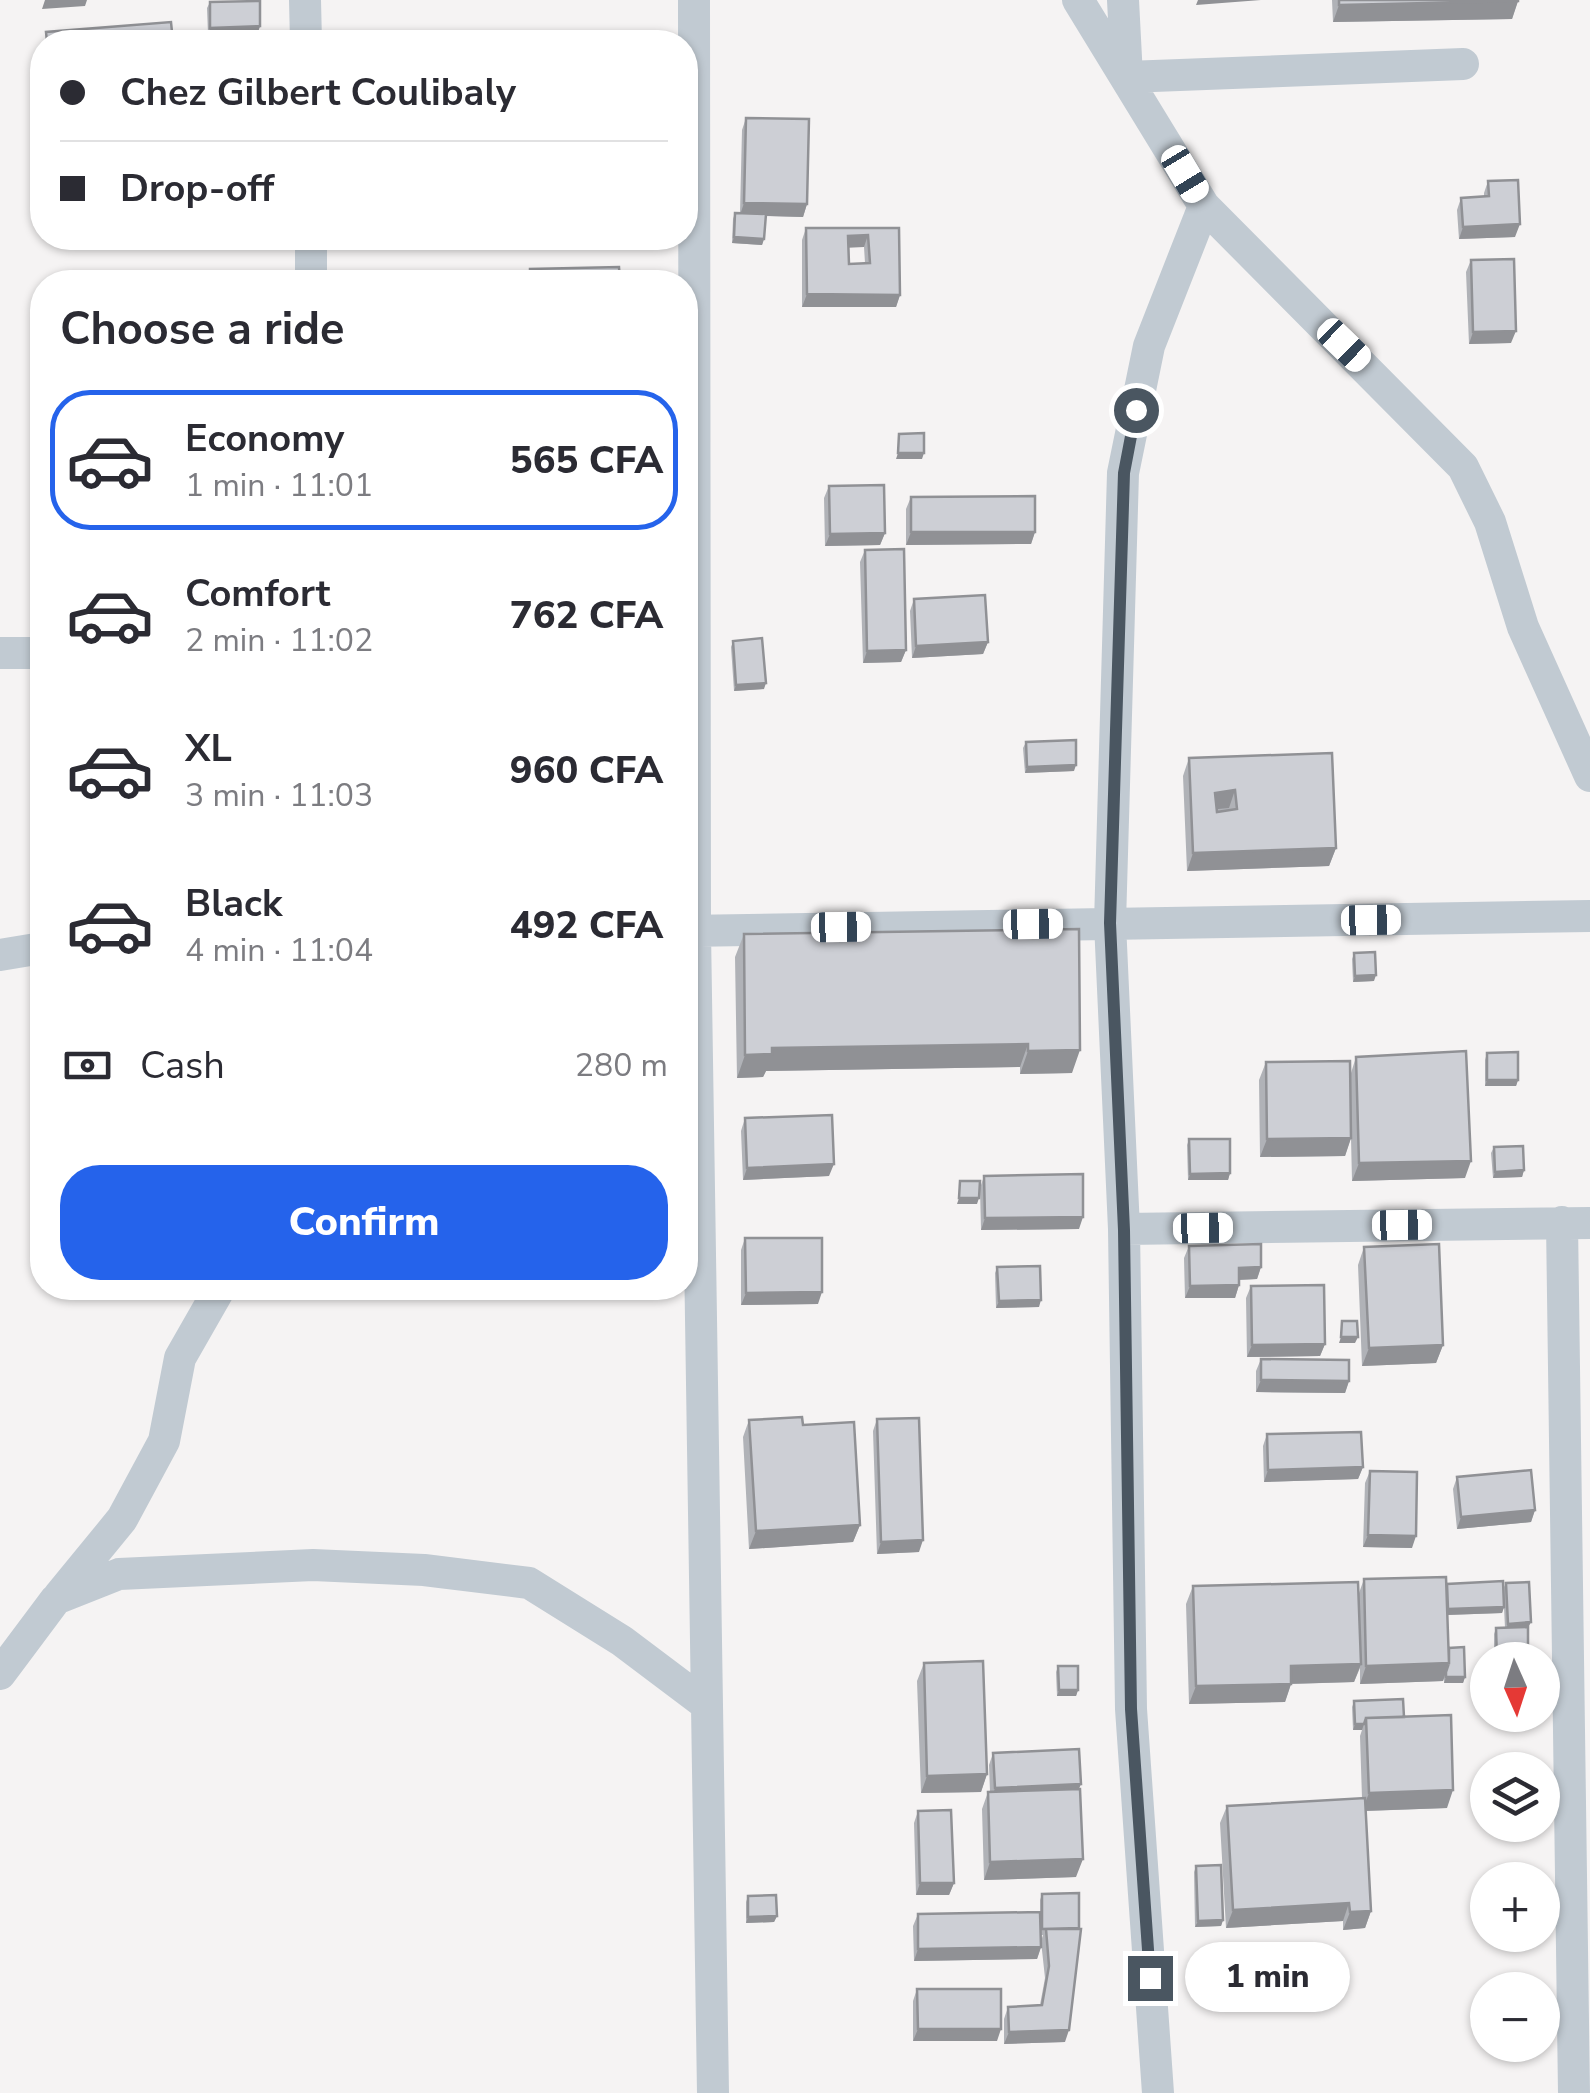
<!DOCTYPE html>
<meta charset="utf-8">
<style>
:root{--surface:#fff;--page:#f2f2f3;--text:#2b2b33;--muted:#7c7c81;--line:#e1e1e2;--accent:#2563eb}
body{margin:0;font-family:"Nunito Sans",sans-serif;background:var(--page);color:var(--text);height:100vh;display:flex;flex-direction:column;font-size:38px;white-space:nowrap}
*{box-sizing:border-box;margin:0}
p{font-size:32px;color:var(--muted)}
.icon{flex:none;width:55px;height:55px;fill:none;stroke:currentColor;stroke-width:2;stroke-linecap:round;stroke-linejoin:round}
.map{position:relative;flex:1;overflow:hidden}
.sheet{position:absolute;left:30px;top:270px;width:668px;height:1030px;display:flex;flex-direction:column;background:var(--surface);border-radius:40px;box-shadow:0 2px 8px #0004}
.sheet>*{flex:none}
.top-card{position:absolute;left:30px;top:30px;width:668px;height:220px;border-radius:40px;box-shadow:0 2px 8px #0004;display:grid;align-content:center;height:220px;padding:0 30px;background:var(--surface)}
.needle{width:65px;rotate:177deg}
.fabs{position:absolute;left:1470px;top:1642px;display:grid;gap:20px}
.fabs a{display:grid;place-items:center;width:90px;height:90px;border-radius:50%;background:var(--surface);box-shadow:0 2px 8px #0004;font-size:50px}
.end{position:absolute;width:45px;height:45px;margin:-22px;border:12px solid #4a5661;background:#fff;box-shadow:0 0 0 5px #fff}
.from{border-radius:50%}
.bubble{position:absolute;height:70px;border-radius:35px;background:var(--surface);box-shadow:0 2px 8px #0004;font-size:32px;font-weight:800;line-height:70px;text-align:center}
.car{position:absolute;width:30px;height:60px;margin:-30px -15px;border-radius:12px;box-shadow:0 0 8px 2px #0007;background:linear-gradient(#fff 24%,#345 0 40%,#fff 0 76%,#345 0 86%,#fff 0)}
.top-card b{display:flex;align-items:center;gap:35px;height:95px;font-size:38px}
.top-card b+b{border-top:2px solid var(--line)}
.top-card i{width:25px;height:25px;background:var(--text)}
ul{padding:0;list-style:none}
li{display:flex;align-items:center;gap:30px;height:140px;margin:0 20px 15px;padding:0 10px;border:5px solid transparent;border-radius:40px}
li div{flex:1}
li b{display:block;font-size:38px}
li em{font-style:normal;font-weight:800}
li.current{border-color:var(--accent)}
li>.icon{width:90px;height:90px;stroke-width:1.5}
h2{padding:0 30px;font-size:45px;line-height:120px}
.pay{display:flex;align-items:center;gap:25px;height:110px;padding:0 30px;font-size:38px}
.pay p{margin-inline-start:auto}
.cta{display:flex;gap:20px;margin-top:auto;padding:20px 30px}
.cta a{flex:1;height:115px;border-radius:40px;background:var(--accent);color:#fff;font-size:40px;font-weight:800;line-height:115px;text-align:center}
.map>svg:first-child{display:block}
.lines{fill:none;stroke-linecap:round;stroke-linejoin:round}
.minor{stroke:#c1cad2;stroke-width:32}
.wall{fill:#b0b2b7;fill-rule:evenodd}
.shaded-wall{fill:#909195}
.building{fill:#cdcfd5;stroke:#909195;stroke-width:2.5;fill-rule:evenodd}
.route{stroke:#4a5661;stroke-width:12}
</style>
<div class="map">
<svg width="1590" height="2093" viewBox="0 0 1590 2093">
<rect width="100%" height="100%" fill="#f5f3f3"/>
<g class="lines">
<!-- minor -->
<path class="minor" d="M 305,0 L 306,42
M 694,0 L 695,931 L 713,2093
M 1078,0 L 1204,206 L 1463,467 L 1490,522 L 1523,627 L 1590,776
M 1123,0 L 1127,77 L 1463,64
M 311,238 L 311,282
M 0,653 L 42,653
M 685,931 L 1590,916
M 0,955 L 42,948
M 1562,1222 L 1574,2093
M 1124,1229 L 1590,1223
M 59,1596 L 122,1519 L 164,1441 L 180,1358 L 220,1288
M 0,1674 L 56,1599 L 119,1574 L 313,1565 L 424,1570 L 529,1583 L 622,1641 L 707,1705
M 1158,2093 L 1131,1709 L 1124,1229 L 1110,923 L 1123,473 L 1149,346 L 1204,206"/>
</g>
<!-- wall -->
<path class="wall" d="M 1332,0 L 1518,0 L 1518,1 L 1512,19 L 1333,22 Z
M 210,2 L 260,26 L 258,32 L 208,34 L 207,8 Z
M 42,43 L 42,80 L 40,50 Z
M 746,118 L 807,204 L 803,217 L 765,216 L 764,239 L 762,245 L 732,243 L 733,219 L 735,213 L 740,213 L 742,130 Z
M 1488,181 L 1515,237 L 1459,239 L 1457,210 L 1461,198 L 1484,197 L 1484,193 Z
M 806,228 L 899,228 L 900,295 L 896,307 L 802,307 L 802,240 ZM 848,247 L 864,247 L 865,263 L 849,264 Z
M 1471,260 L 1511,343 L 1469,344 L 1466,272 Z
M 829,486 L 885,533 L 880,545 L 825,546 L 824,498 Z
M 911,497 L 1035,532 L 1031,544 L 906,545 L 906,509 Z
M 865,550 L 906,650 L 901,662 L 863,663 L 860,562 Z
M 914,599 L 988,642 L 983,654 L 912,658 L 910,611 Z
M 733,641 L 764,689 L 734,691 L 731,647 Z
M 1026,742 L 1074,771 L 1025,773 L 1023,748 Z
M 1189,758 L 1336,848 L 1329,866 L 1187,871 L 1183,776 Z
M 1079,929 L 1072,1073 L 1020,1074 L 1020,1067 L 766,1071 L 763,1077 L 737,1078 L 735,957 L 744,934 Z
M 1354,953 L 1374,981 L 1353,982 L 1352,959 Z
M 1487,1053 L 1518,1080 L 1516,1086 L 1485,1086 L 1485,1060 Z
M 1356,1057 L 1465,1178 L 1352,1181 L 1351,1138 L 1345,1156 L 1260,1157 L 1259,1080 L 1266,1062 L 1351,1073 Z
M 745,1118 L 829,1176 L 743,1180 L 741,1131 Z
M 1189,1139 L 1230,1173 L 1228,1180 L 1188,1180 L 1187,1145 Z
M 1494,1147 L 1524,1170 L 1522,1177 L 1493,1178 L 1491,1153 Z
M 984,1176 L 1079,1229 L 981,1230 L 980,1188 Z
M 745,1238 L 818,1304 L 741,1305 L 741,1250 Z
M 1189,1246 L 1261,1267 L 1257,1279 L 1239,1280 L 1239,1285 L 1235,1298 L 1185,1298 L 1184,1258 Z
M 1364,1247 L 1443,1345 L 1436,1363 L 1362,1366 L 1358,1265 Z
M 997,1267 L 1039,1307 L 996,1308 L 995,1273 Z
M 1251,1286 L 1325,1344 L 1320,1356 L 1247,1357 L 1246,1298 Z
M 1261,1359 L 1349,1381 L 1345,1393 L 1256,1392 L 1256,1371 Z
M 877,1419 L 919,1552 L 877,1554 L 873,1431 Z
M 749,1420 L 803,1425 L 860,1525 L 853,1542 L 749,1549 L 743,1437 Z
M 1267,1434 L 1363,1467 L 1358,1479 L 1264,1482 L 1263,1446 Z
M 1370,1471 L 1412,1548 L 1363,1547 L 1365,1483 Z
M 1457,1477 L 1535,1510 L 1531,1522 L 1457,1529 L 1453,1489 Z
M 1364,1579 L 1446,1587 L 1503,1589 L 1506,1583 L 1528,1628 L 1528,1660 L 1494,1660 L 1494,1634 L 1496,1628 L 1505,1628 L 1504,1607 L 1502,1613 L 1447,1615 L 1449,1648 L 1465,1677 L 1463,1683 L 1444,1683 L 1444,1678 L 1443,1681 L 1360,1684 L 1360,1668 L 1354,1682 L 1291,1684 L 1285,1702 L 1189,1704 L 1186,1604 L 1193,1586 L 1359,1593 Z
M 924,1663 L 987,1774 L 981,1792 L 921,1793 L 917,1681 Z
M 1058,1666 L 1078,1690 L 1076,1696 L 1057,1696 L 1056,1672 Z
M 1354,1701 L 1404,1717 L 1447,1808 L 1366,1811 L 1371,1911 L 1365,1928 L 1343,1930 L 1343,1921 L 1226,1928 L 1220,1823 L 1227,1806 L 1362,1798 L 1360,1736 L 1362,1730 L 1353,1730 L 1352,1707 Z
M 993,1753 L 1079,1789 L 1076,1877 L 984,1880 L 982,1809 L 988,1792 L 990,1792 L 989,1765 Z
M 918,1811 L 954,1883 L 949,1895 L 916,1895 L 914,1823 Z
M 1196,1866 L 1223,1920 L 1221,1926 L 1195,1927 L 1194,1872 Z
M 1042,1894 L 1065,2042 L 1004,2044 L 1004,2019 L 1008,2007 L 1040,2005 L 1045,1978 L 1041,1941 L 1043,1935 L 1041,1935 L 1041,1947 L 1037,1959 L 914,1961 L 913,1926 L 918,1914 L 1040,1912 L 1040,1900 Z
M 748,1896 L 777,1916 L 774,1922 L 746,1923 L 746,1902 Z
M 917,1989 L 997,2041 L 913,2041 L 913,2001 Z"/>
<!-- shaded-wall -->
<path class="shaded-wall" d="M 45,0 L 87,0 L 85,6 L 42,9 Z
M 1198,0 L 1261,0 L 1196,5 Z
M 1518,1 L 1512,19 L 1333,22 L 1339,5 Z
M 260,26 L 258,32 L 208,34 L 210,28 Z
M 744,203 L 807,204 L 803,217 L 740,215 Z
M 1520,224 L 1515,237 L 1459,239 L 1463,227 Z
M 868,235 L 864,247 L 843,248 L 848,236 Z
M 734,237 L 764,239 L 762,245 L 732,243 Z
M 807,294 L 900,295 L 896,307 L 802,307 Z
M 1516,331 L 1511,343 L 1469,344 L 1473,332 Z
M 898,453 L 924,453 L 922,459 L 896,459 Z
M 911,532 L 1035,532 L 1031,544 L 906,545 Z
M 885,533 L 880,545 L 825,546 L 830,534 Z
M 988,642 L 983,654 L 912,658 L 916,646 Z
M 906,650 L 901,662 L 863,663 L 867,651 Z
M 766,683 L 764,689 L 734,691 L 736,685 Z
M 1076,765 L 1074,771 L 1025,773 L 1027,767 Z
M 1235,790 L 1229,808 L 1208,810 L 1215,793 Z
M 1336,848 L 1329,866 L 1187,871 L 1193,853 Z
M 1376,975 L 1374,981 L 1353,982 L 1355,976 Z
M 1028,1044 L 1020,1067 L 766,1071 L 763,1077 L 737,1078 L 745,1055 L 772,1048 Z
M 1080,1050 L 1072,1073 L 1020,1074 L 1028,1051 Z
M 1487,1080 L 1518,1080 L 1516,1086 L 1485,1086 Z
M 1351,1138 L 1345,1156 L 1260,1157 L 1267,1139 Z
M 1471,1161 L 1465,1178 L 1352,1181 L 1359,1163 Z
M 834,1164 L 829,1176 L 743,1180 L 747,1168 Z
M 1524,1170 L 1522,1177 L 1493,1178 L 1495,1172 Z
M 1230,1173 L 1228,1180 L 1188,1180 L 1190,1174 Z
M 959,1198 L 979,1198 L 977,1204 L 957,1204 Z
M 1083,1217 L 1079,1229 L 981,1230 L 985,1218 Z
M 1261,1267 L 1257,1279 L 1235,1280 L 1239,1268 Z
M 1239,1285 L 1235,1298 L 1185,1298 L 1190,1286 Z
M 822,1292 L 818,1304 L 741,1305 L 746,1293 Z
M 1041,1300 L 1039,1307 L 996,1308 L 999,1301 Z
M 1341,1337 L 1358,1337 L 1355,1343 L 1339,1343 Z
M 1325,1344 L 1320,1356 L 1247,1357 L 1252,1345 Z
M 1443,1345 L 1436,1363 L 1362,1366 L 1369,1348 Z
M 1261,1380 L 1349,1381 L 1345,1393 L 1256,1392 Z
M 1363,1467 L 1358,1479 L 1264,1482 L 1268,1470 Z
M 1535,1510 L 1531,1522 L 1457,1529 L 1461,1517 Z
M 860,1525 L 853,1542 L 749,1549 L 756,1531 Z
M 1368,1535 L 1416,1536 L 1412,1548 L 1363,1547 Z
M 923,1540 L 919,1552 L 877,1554 L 881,1542 Z
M 1504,1607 L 1502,1613 L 1446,1615 L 1448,1609 Z
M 1531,1622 L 1528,1628 L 1505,1630 L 1508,1624 Z
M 1449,1663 L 1443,1681 L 1360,1684 L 1366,1666 Z
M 1361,1664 L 1354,1682 L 1284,1684 L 1291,1666 Z
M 1446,1677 L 1465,1677 L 1463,1683 L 1444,1683 Z
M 1291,1684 L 1285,1702 L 1189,1704 L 1196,1686 Z
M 1059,1690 L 1078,1690 L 1076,1696 L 1057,1696 Z
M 1355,1724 L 1364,1724 L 1362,1730 L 1353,1730 Z
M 987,1774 L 981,1792 L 921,1793 L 927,1776 Z
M 1081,1784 L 1076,1796 L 991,1800 L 995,1788 Z
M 1453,1790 L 1447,1808 L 1362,1811 L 1369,1793 Z
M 1083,1859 L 1076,1877 L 984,1880 L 990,1862 Z
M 920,1883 L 954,1883 L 949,1895 L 916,1895 Z
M 1349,1903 L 1343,1921 L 1226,1928 L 1233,1910 Z
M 1371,1911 L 1365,1928 L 1343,1930 L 1350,1912 Z
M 777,1916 L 774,1922 L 746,1923 L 748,1917 Z
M 1223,1920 L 1221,1926 L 1195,1927 L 1198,1921 Z
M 1041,1947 L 1037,1959 L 914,1961 L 918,1949 Z
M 918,2029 L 1001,2029 L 997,2041 L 913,2041 Z
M 1069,2030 L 1065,2042 L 1004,2044 L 1009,2032 Z"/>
<!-- building -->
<path class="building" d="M 1339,0 L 1518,0 L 1518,1 L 1339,5 Z
M 260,1 L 260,26 L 210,28 L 210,2 Z
M 171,22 L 173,42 L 47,42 L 46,32 Z
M 746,118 L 809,119 L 807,204 L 744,203 Z
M 1518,180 L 1520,224 L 1463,227 L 1461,198 L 1489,196 L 1488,181 Z
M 735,213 L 766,214 L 764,239 L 734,237 Z
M 806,228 L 899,228 L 900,295 L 807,294 ZM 868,235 L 870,263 L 849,264 L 848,236 Z
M 1514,259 L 1516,331 L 1473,332 L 1471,260 Z
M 619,267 L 620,282 L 530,282 L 530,269 Z
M 924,433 L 924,453 L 898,453 L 899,434 Z
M 884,485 L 885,533 L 830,534 L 829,486 Z
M 1035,496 L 1035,532 L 911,532 L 911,497 Z
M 904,549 L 906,650 L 867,651 L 865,550 Z
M 985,595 L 988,642 L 916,646 L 914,599 Z
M 762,638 L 766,683 L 736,685 L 733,641 Z
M 1076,740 L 1076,765 L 1027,767 L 1026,742 Z
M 685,753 L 686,753 L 688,877 L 685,877 Z
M 1332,753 L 1336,848 L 1193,853 L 1189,758 ZM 1235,790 L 1237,809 L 1217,812 L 1215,793 Z
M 1079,929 L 1080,1050 L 1028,1051 L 1028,1044 L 772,1048 L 772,1054 L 745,1055 L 744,934 Z
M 1375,952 L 1376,975 L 1355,976 L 1354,953 Z
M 1466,1051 L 1471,1161 L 1359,1163 L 1356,1057 Z
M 1518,1052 L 1518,1080 L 1487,1080 L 1487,1053 Z
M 1350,1061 L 1351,1138 L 1267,1139 L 1266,1062 Z
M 832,1115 L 834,1164 L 747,1168 L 745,1118 Z
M 1189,1139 L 1230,1139 L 1230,1173 L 1190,1174 Z
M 1523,1146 L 1524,1170 L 1495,1172 L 1494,1147 Z
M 1083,1174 L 1083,1217 L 985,1218 L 984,1176 Z
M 960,1181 L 980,1181 L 979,1198 L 959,1198 Z
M 745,1238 L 822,1238 L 822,1292 L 746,1293 Z
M 1261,1244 L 1261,1267 L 1239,1268 L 1239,1285 L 1190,1286 L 1189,1246 Z
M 1439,1244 L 1443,1345 L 1369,1348 L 1364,1247 Z
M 1040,1266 L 1041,1300 L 999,1301 L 997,1267 Z
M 1324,1285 L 1325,1344 L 1252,1345 L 1251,1286 Z
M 1342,1321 L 1357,1321 L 1358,1337 L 1341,1337 Z
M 1261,1359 L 1349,1360 L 1349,1381 L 1261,1380 Z
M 802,1417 L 803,1425 L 854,1422 L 860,1525 L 756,1531 L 749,1420 Z
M 919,1418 L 923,1540 L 881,1542 L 877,1419 Z
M 1361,1432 L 1363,1467 L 1268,1470 L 1267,1434 Z
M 1531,1470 L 1535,1510 L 1461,1517 L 1457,1477 Z
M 1370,1471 L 1417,1472 L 1416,1536 L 1368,1535 Z
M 1446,1577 L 1449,1663 L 1366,1666 L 1364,1579 Z
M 1503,1581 L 1504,1607 L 1448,1609 L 1447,1584 Z
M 1358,1582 L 1361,1664 L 1291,1666 L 1291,1684 L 1196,1686 L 1193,1586 Z
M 1529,1582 L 1531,1622 L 1508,1624 L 1506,1583 Z
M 1528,1627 L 1528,1659 L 1497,1660 L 1496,1628 Z
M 1464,1647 L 1465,1677 L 1446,1677 L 1446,1672 L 1449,1663 L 1449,1648 Z
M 983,1661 L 987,1774 L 927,1776 L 924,1663 Z
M 1058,1666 L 1078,1666 L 1078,1690 L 1059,1690 Z
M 1403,1699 L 1404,1717 L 1366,1718 L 1364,1724 L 1355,1724 L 1354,1701 Z
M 1451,1715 L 1453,1790 L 1369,1793 L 1366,1718 Z
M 1079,1749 L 1081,1784 L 995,1788 L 993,1753 Z
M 1525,1763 L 1525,1770 L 1495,1770 L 1495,1764 Z
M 1080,1789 L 1083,1859 L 990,1862 L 988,1792 Z
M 1365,1798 L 1371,1911 L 1350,1912 L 1349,1903 L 1233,1910 L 1227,1806 Z
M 951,1810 L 954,1883 L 920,1883 L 918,1811 Z
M 1221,1865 L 1223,1920 L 1198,1921 L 1196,1866 Z
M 1079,1893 L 1079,1928 L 1042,1929 L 1042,1894 Z
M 776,1895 L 777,1916 L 748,1917 L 748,1896 Z
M 1040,1912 L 1041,1947 L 918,1949 L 918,1914 Z
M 1046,1929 L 1081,1929 L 1069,2030 L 1009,2032 L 1008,2007 L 1042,2005 L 1049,1966 Z
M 917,1989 L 1001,1989 L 1001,2029 L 918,2029 Z"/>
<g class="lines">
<!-- route -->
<path class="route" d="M 1136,410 L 1124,473 L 1110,923 L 1124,1230 L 1131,1709 L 1150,1978"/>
</g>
</svg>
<div class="fabs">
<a><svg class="needle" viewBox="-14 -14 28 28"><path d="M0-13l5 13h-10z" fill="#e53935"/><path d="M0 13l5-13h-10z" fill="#7c7c81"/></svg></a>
<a><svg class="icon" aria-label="layers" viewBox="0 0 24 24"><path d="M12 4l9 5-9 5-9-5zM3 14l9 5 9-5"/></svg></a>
<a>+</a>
<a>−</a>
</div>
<i class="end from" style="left:1136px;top:410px"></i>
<i class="end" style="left:1150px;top:1978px"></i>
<div class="bubble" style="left:1185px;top:1942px;width:165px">1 min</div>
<i class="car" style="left:1185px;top:174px;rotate:149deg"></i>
<i class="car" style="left:1344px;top:345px;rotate:134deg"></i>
<i class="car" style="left:1371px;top:920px;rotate:89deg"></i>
<i class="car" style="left:1033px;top:924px;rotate:89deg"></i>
<i class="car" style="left:841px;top:927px;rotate:89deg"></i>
<i class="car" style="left:1402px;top:1225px;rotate:89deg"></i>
<i class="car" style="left:1203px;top:1228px;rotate:89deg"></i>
<div class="top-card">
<b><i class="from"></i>Chez Gilbert Coulibaly</b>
<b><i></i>Drop-off</b>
</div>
<section class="sheet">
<h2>Choose a ride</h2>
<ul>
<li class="current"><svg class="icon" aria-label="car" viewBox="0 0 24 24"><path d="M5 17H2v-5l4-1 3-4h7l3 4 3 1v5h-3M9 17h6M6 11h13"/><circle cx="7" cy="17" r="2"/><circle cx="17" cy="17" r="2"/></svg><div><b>Economy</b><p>1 min · 11:01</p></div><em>565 CFA</em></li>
<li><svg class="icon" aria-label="car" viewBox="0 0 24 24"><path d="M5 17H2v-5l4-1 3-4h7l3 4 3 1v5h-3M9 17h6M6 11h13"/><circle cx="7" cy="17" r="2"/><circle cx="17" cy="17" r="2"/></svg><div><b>Comfort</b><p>2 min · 11:02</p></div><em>762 CFA</em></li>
<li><svg class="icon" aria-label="car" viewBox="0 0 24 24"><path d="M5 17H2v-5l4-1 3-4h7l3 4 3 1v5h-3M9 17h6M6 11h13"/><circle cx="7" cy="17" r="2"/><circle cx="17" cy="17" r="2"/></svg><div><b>XL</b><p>3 min · 11:03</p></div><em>960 CFA</em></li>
<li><svg class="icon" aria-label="car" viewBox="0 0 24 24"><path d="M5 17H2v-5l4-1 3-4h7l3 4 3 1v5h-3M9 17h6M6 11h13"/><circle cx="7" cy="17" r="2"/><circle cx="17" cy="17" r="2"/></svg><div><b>Black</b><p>4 min · 11:04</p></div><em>492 CFA</em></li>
</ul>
<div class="pay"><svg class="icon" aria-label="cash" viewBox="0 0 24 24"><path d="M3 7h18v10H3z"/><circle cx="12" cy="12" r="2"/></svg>Cash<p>280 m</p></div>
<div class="cta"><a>Confirm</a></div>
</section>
</div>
